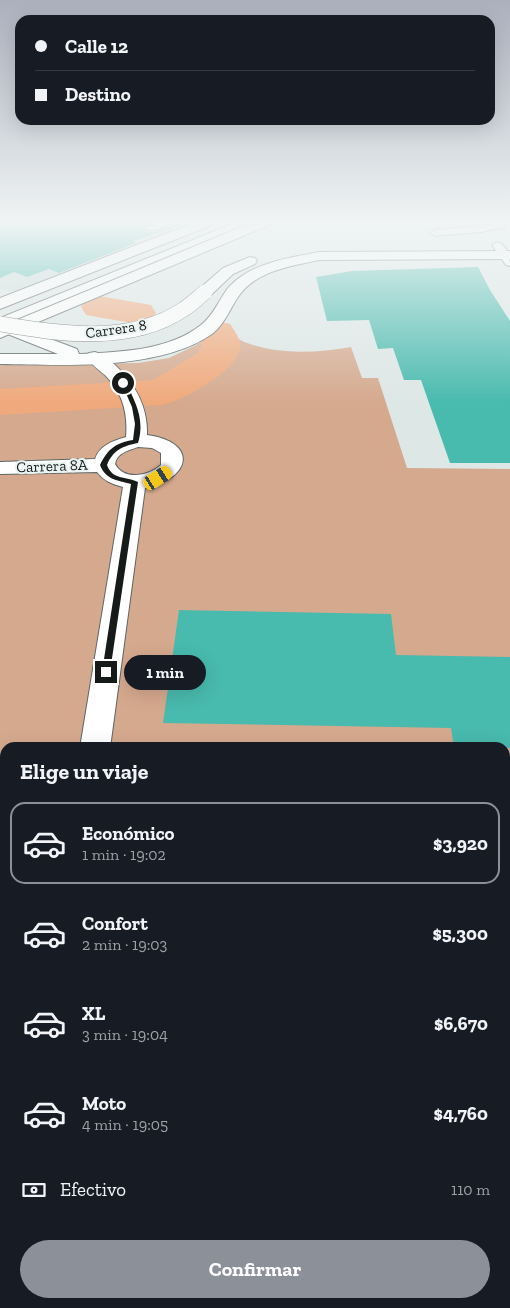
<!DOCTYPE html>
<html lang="es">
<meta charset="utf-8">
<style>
:root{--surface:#171b24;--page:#20242c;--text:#f1f3f6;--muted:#9ea1a6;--line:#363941;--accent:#8c9099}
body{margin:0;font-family:"Zilla Slab",serif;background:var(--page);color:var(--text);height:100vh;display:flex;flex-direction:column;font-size:19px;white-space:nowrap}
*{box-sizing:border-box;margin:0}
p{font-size:16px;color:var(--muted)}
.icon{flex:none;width:28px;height:28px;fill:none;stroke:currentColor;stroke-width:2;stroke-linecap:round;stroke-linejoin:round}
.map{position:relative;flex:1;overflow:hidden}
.drawer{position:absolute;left:0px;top:742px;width:510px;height:566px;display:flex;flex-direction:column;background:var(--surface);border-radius:15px 15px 0 0;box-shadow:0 5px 20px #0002}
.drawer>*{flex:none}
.banner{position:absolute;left:15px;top:15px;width:480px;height:110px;border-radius:15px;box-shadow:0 5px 20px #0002;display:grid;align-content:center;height:110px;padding:0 20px;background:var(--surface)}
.end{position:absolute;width:22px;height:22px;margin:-11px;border:6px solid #161a19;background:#fff;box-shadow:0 0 0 2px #fff}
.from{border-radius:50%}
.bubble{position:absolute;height:35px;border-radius:18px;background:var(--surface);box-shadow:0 5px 20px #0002;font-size:16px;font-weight:700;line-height:35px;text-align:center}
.car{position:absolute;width:15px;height:30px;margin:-15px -8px;border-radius:6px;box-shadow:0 0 4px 1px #0007;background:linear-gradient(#f5c518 24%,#345 0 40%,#f5c518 0 76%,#345 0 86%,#f5c518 0)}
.banner b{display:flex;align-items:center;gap:18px;height:48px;font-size:19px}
.banner b+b{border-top:1px solid var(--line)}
.banner i{width:12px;height:12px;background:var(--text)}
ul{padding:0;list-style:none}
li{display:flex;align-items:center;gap:15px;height:82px;margin:0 10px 8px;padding:0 10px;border:2px solid transparent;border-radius:15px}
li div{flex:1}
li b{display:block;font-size:19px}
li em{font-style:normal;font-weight:700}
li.active{border-color:var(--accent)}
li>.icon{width:45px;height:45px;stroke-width:1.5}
h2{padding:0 20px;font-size:22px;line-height:60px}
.pay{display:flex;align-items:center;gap:12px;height:55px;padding:0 20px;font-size:19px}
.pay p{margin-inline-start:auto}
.primary-button{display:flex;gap:10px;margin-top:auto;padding:10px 20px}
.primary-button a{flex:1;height:58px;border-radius:30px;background:var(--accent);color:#fff;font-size:20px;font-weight:700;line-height:58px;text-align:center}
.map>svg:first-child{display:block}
.built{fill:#cbdedb}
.green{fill:#d5a98e;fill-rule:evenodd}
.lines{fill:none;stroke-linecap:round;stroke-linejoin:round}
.river{fill:#f0a97c;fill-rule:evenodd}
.building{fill:#49baae}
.service-casing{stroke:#5e6766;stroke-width:2}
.minor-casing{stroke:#5e6766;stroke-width:2}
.secondary-casing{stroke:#5e6766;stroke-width:2}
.trunk-casing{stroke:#5e6766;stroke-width:2}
.service{fill:#fff;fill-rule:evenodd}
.minor{fill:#fff;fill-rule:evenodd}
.secondary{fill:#fff;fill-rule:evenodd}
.trunk{fill:#fff;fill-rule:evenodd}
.secondary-bridge-casing{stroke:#5e6766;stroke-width:16;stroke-linecap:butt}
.secondary-bridge{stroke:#fff;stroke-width:15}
.route{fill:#161a19}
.labels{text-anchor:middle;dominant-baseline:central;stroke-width:4;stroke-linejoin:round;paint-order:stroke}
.far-street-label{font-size:15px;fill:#161a19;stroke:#eaf4f3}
</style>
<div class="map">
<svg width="510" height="1308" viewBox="0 0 510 1308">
<rect width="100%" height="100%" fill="#dde7e6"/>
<!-- built -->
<path class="built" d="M 0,220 L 200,220 L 17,292 L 0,289 Z"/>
<!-- green -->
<path class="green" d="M 223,329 C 230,333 238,340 247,343 C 280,355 316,353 351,347 L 362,378 L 378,378 L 407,468 L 510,469 L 510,1308 L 0,1308 L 0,365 L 138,363 L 169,358 L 196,345 ZM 5,748 L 505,748 L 505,1304 L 5,1304 Z"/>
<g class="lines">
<!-- river -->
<path class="river" d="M 99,296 L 151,305 L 156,313 L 151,321 L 138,324 L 86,315 L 81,307 L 86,299 Z
M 217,321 L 230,324 C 234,330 240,338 240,345 C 241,370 183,400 163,405 L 0,415 L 0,389 L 153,380 L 198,353 L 202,346 L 198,332 L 204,324 Z"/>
</g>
<!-- building -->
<path class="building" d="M 0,220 L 162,220 L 146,226 L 145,229 L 148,232 L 157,232 L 180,222 L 180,226 L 133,241 L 136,243 L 59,273 L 49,269 L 27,277 L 14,272 L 0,278 Z
M 478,267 L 490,290 L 510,321 L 510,463 L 450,463 L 421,380 L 404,380 L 393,348 L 378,349 L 369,320 L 327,321 L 316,277 L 352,271 Z
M 179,610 L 391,614 L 396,655 L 510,657 L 510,748 L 454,748 L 451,728 L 163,723 Z"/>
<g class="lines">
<defs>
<path id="service" d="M 166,220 L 179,220 L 156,230 L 148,230 L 147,228 Z
M 242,220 L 255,220 L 0,326 L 0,318 Z
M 501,222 L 504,223 L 504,227 L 481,232 L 435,236 L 430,233 L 435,230 L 481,226 Z
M 497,242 C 507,245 510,257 510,266 L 506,265 L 492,245 Z
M 5,978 L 5,1006 L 0,1007 L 0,979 Z"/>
<path id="minor" d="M 95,352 C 103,354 109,359 115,365 C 135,384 148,406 147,435 C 199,442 191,479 145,488 L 110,748 L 80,748 L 123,487 C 112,484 104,481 97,472 L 0,474 L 0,462 L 95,459 C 100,445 113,441 126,437 C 128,414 123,393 106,376 C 99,370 91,364 86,357 L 89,353 ZM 138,447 L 152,448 L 161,453 L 161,465 C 149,476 124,481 115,464 C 117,453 127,451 138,447 Z
M 505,852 L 510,852 L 510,886 L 505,886 Z
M 48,1304 L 96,1304 L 96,1308 L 48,1308 Z
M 308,1304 L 356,1304 L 356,1308 L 308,1308 Z"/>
<path id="secondary" d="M 510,251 L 510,259 L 319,260 C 291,266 255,271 238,297 C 230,309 224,325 212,334 C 159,371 62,365 0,364 L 0,354 L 58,354 L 5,333 L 3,329 L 5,325 L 11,324 L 77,349 L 79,354 C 119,352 168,351 201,325 C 213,316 219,300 228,288 C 250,263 288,258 319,252 Z
M 250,257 L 255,258 L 257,261 L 255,264 L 233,274 L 211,295 L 199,295 L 197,292 L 199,289 L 223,268 Z"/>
<path id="trunk" d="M 201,220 L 219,220 L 217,223 L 0,309 L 0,298 Z
M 258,220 L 276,220 L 274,223 L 0,338 L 0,327 Z"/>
</defs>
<!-- service casing -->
<use href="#service" class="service-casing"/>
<!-- minor casing -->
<use href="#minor" class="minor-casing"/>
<!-- secondary casing -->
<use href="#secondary" class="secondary-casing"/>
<!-- trunk casing -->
<use href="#trunk" class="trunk-casing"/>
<!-- service -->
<use href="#service" class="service"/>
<!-- minor -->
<use href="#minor" class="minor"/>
<!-- secondary -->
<use href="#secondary" class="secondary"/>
<!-- trunk -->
<use href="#trunk" class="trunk"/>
<defs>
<path id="secondary-bridge" d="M 0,324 C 59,334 131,345 184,309 C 192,304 198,298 205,292"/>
</defs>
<!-- secondary-bridge casing -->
<use href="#secondary-bridge" class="secondary-bridge-casing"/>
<!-- secondary-bridge -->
<use href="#secondary-bridge" class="secondary-bridge"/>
</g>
<!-- sky -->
<linearGradient id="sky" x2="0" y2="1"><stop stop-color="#abb0bd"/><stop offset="0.55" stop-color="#f0f4f4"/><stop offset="1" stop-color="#f0f4f4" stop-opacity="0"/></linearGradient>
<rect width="510" height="403" fill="url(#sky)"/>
<!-- route -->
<path class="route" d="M 121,382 L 126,383 C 136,403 145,420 138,443 C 123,446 113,450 107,465 C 112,480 126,476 138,482 L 110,672 L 106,675 L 102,672 L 131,484 C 117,480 106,480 100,465 C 108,449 115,443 133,440 L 135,424 L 132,407 Z"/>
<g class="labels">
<!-- far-street labels -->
<g class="far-street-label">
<text transform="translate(116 329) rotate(-8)">Carrera 8</text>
<text transform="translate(52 466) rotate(-2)">Carrera 8A</text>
</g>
</g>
</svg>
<i class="end from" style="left:123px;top:383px"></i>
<i class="end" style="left:106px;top:672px"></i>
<div class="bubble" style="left:124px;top:655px;width:82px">1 min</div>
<i class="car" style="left:158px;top:478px;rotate:58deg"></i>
<div class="banner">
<b><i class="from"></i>Calle 12</b>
<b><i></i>Destino</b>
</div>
<section class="drawer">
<h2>Elige un viaje</h2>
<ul>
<li class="active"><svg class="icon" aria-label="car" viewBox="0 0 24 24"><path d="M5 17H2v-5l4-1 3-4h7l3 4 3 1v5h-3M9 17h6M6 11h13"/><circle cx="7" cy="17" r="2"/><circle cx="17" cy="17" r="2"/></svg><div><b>Económico</b><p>1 min · 19:02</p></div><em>$3,920</em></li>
<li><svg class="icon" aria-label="car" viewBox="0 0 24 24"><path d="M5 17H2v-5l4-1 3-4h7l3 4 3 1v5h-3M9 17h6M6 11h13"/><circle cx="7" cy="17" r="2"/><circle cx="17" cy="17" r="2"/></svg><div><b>Confort</b><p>2 min · 19:03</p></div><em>$5,300</em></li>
<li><svg class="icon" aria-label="car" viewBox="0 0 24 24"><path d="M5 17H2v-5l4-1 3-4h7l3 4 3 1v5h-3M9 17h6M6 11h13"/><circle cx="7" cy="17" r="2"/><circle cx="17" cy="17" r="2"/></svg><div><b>XL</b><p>3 min · 19:04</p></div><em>$6,670</em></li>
<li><svg class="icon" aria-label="car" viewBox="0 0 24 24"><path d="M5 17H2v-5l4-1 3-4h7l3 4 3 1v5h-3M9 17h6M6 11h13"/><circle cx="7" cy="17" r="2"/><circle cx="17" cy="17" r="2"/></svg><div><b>Moto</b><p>4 min · 19:05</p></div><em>$4,760</em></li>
</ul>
<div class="pay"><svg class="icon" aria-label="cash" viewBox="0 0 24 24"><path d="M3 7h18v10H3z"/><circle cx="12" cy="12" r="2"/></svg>Efectivo<p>110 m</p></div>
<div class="primary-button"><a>Confirmar</a></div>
</section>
</div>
